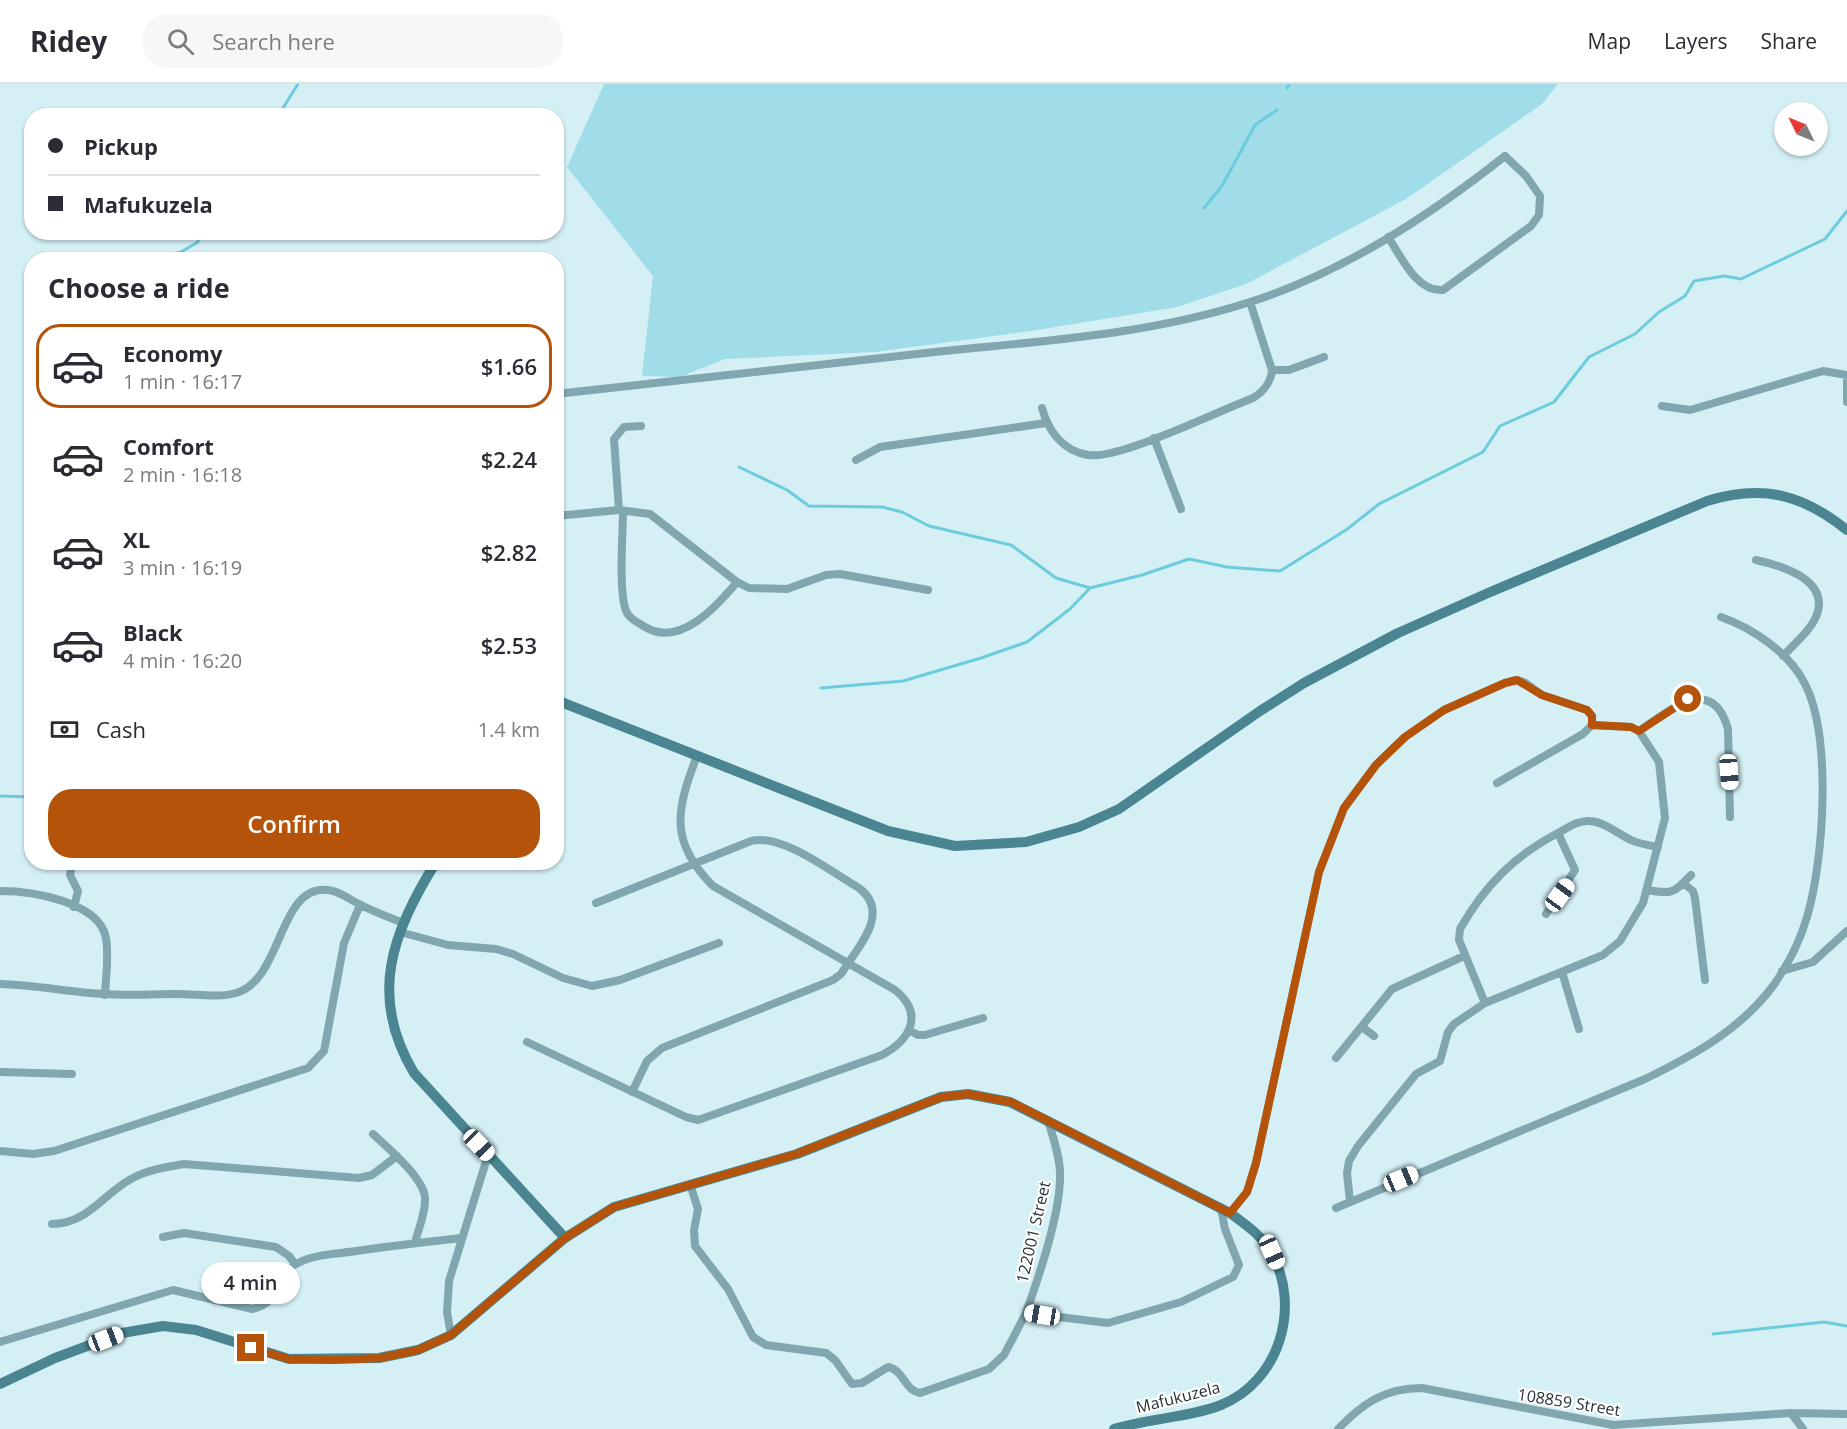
<!DOCTYPE html>
<meta charset="utf-8">
<style>
:root{--surface:#fff;--page:#f7f7f7;--text:#2b2b33;--muted:#7c7c81;--line:#e1e1e2;--accent:#b45309}
body{margin:0;font-family:"Open Sans",sans-serif;background:var(--page);color:var(--text);height:100vh;display:flex;flex-direction:column;font-size:22px;white-space:nowrap}
*{box-sizing:border-box;margin:0}
p{font-size:20px;color:var(--muted)}
.icon{flex:none;width:33px;height:33px;fill:none;stroke:currentColor;stroke-width:2;stroke-linecap:round;stroke-linejoin:round}
.map{position:relative;flex:1;overflow:hidden}
.details{position:absolute;left:24px;top:168px;width:540px;height:618px;display:flex;flex-direction:column;background:var(--surface);border-radius:24px;box-shadow:0 2px 4px #0004}
.details>*{flex:none}
.hud{position:absolute;left:24px;top:24px;width:540px;height:132px;border-radius:24px;box-shadow:0 2px 4px #0004;display:grid;align-content:center;height:132px;padding:0 24px;background:var(--surface)}
.needle{width:39px;rotate:313deg}
.fabs{position:absolute;left:1774px;top:18px;display:grid;gap:12px}
.fabs a{display:grid;place-items:center;width:54px;height:54px;border-radius:50%;background:var(--surface);box-shadow:0 2px 4px #0004;font-size:30px}
.end{position:absolute;width:27px;height:27px;margin:-14px;border:8px solid #b45309;background:#fff;box-shadow:0 0 0 3px #fff}
.from{border-radius:50%}
.bubble{position:absolute;height:42px;border-radius:21px;background:var(--surface);box-shadow:0 2px 4px #0004;font-size:20px;font-weight:600;line-height:42px;text-align:center}
.car{position:absolute;width:18px;height:36px;margin:-18px -9px;border-radius:8px;box-shadow:0 0 4px 2px #0007;background:linear-gradient(#fff 24%,#345 0 40%,#fff 0 76%,#345 0 86%,#fff 0)}
.hud b{display:flex;align-items:center;gap:21px;height:57px;font-size:22px}
.hud b+b{border-top:2px solid var(--line)}
.hud i{width:15px;height:15px;background:var(--text)}
ul{padding:0;list-style:none}
li{display:flex;align-items:center;gap:18px;height:84px;margin:0 12px 9px;padding:0 12px;border:3px solid transparent;border-radius:24px}
li div{flex:1}
li b{display:block;font-size:22px}
li em{font-style:normal;font-weight:600}
li.current{border-color:var(--accent)}
li>.icon{width:54px;height:54px;stroke-width:1.5}
h2{padding:0 24px;font-size:27px;line-height:72px}
.pay{display:flex;align-items:center;gap:15px;height:66px;padding:0 24px;font-size:22px}
.pay p{margin-inline-start:auto}
.primary-button{display:flex;gap:12px;margin-top:auto;padding:12px 24px}
.primary-button a{flex:1;height:69px;border-radius:24px;background:var(--accent);color:#fff;font-size:24px;font-weight:600;line-height:69px;text-align:center}
header{display:flex;align-items:center;gap:36px;box-sizing:border-box;height:84px;padding:0 30px;background:var(--surface);border-bottom:2px solid var(--line)}
header strong{font-size:28px}
nav{display:flex;gap:33px;margin-inline-start:auto;font-size:21px}
.search{width:420px;height:54px;background:var(--page);display:flex;align-items:center;gap:15px;box-sizing:border-box;padding:0 21px;border-radius:24px;color:var(--muted);font-size:22px}
.map>svg:first-child{display:block}
.green{fill:#a1dce9}
.lines{fill:none;stroke-linecap:round;stroke-linejoin:round}
.stream{stroke:#6dcbde;stroke-width:3}
.street{stroke:#81a6ae;stroke-width:8}
.secondary{stroke:#4b8591;stroke-width:10}
.route{stroke:#b45309;stroke-width:8}
.labels{text-anchor:middle;dominant-baseline:central;stroke-width:4.5;stroke-linejoin:round;paint-order:stroke}
.street-label{font-size:16px;fill:#273234;stroke:#fff}
</style>
<header>
<strong>Ridey</strong>
<div class="search"><svg class="icon" aria-label="search" viewBox="0 0 24 24"><circle cx="10" cy="10" r="6"/><path d="M15 15l6 6"/></svg>Search here</div>
<nav><a>Map</a><a>Layers</a><a>Share</a></nav>
</header>
<div class="map">
<svg width="1847" height="1345" viewBox="0 0 1847 1345">
<rect width="100%" height="100%" fill="#d4f0f5"/>
<!-- green -->
<path class="green" d="M 604,0 L 1558,0 L 1542,20 L 1406,115 L 1246,200 L 1177,223 L 1031,247 L 875,268 L 725,275 L 680,293 L 642,292 L 653,192 L 567,83 Z"/>
<g class="lines">
<!-- stream -->
<path class="stream" d="M 1287,4 L 1289,0
M 278,32 L 298,0
M 1204,124 L 1222,102 L 1255,41 L 1277,26
M 146,176 L 181,168 L 198,158 L 199,148
M 739,383 L 787,406 L 809,422 L 882,423 L 902,428 L 929,442 L 1011,461 L 1056,494 L 1090,504
M 821,604 L 903,597 L 981,574 L 1027,558 L 1070,525 L 1090,504 L 1142,491 L 1189,475 L 1227,483 L 1280,487 L 1346,446 L 1379,420 L 1483,368 L 1500,342 L 1554,318 L 1589,273 L 1635,250 L 1659,228 L 1685,212 L 1694,197 L 1724,192 L 1741,195 L 1825,155 L 1847,127
M 0,712 L 32,713
M 1713,1250 L 1824,1238 L 1847,1242"/>
<!-- street -->
<path class="street" d="M 1272,286 L 1289,286 L 1324,273
M 1847,291 L 1847,318
M 556,310 C 683,296 809,281 935,268 C 1041,257 1148,251 1250,218 C 1344,188 1429,132 1505,72 L 1526,92 L 1540,112 L 1539,131 L 1531,142 L 1443,206 C 1416,208 1401,172 1388,153
M 1662,322 L 1690,326 L 1823,287 L 1847,291
M 1042,324 C 1048,347 1063,367 1088,371 C 1119,376 1218,327 1253,314 C 1263,308 1271,298 1272,286 L 1250,218
M 1154,354 L 1181,425
M 856,376 L 880,363 L 1046,339
M 619,426 L 614,355 L 624,343 L 641,342
M 623,427 C 623,448 618,512 627,529 C 631,536 639,539 645,543 C 680,564 717,522 737,498
M 556,432 L 619,426 L 650,430 L 737,498 L 749,504 L 787,505 L 826,491 L 840,490 L 928,506
M 1756,476 C 1779,481 1826,494 1818,527 C 1814,544 1794,560 1783,572
M 1639,647 C 1668,628 1712,588 1728,645 L 1730,733
M 73,778 L 70,791 L 78,807 L 74,823
M 1683,799 L 1693,807 L 1695,814 L 1705,896
M 1647,806 C 1672,810 1673,810 1691,791
M 0,807 C 30,807 99,817 106,854 C 109,872 106,892 105,911
M 596,819 L 751,757 C 782,749 831,788 859,804 C 892,829 857,864 841,890 L 833,896 L 662,964 L 647,977 L 632,1008
M 1546,830 L 1575,786 L 1558,749
M 400,848 L 448,861 L 496,865 L 513,870 L 563,894 L 592,902 L 620,896 L 719,859
M 1782,887 L 1813,878 L 1847,847
M 1562,888 L 1579,945
M 0,900 C 35,901 69,908 104,910 C 128,912 153,910 177,910 C 197,910 218,914 236,909 C 283,896 278,800 328,806 C 340,807 350,816 361,821 C 374,828 389,833 403,839
M 1485,919 L 1459,856 L 1460,845 C 1485,801 1515,771 1560,748 C 1569,743 1579,736 1590,737 C 1605,738 1618,750 1631,756 C 1639,760 1649,761 1658,763
M 1362,943 L 1374,952
M 909,946 L 918,951 L 925,951 L 983,934
M 527,958 L 686,1033 L 698,1036 L 882,971 C 910,956 925,930 895,906 L 713,802 C 669,758 676,726 697,672
M 1336,974 L 1392,905 L 1464,872
M 0,988 L 72,990
M 1048,1036 C 1053,1054 1060,1072 1060,1090 C 1061,1128 1039,1192 1026,1229 L 1108,1239 L 1181,1218 L 1233,1193 L 1239,1181 L 1225,1145 L 1221,1124
M 373,1050 C 387,1063 424,1094 425,1114 C 426,1129 418,1145 415,1159
M 0,1067 L 33,1070 L 54,1067 L 308,984 L 324,967 L 344,859 L 360,821
M 690,1100 L 698,1125 L 694,1146 L 695,1162 L 728,1205 L 753,1253 L 766,1261 L 826,1269 L 835,1276 L 852,1300 L 862,1299 L 888,1283 C 904,1286 904,1306 920,1309 L 989,1285 L 1004,1271 L 1026,1229
M 1350,1118 L 1347,1089 L 1349,1077 L 1358,1062 L 1416,990 L 1440,977 L 1448,948 L 1454,940 L 1485,919 L 1603,871 L 1620,857 L 1643,819 L 1665,734 L 1659,678 L 1639,647 L 1631,643 L 1592,641
M 1336,1124 L 1645,995 C 1694,971 1740,946 1773,902 C 1788,881 1800,857 1807,833 C 1824,776 1832,653 1805,600 C 1790,569 1752,544 1721,533
M 1230,1129 L 1247,1108 L 1256,1079 L 1319,788 L 1344,724 L 1376,681 L 1405,653 L 1444,626 L 1505,599 L 1517,596 L 1524,598 L 1542,611 L 1587,626 L 1592,632 L 1592,641 L 1583,650 L 1497,699
M 52,1140 C 87,1140 102,1111 131,1095 C 147,1086 166,1083 184,1080 L 359,1094 L 372,1091 L 397,1072
M 163,1153 L 184,1149 L 276,1163 L 289,1172 L 295,1180
M 451,1251 L 447,1228 L 449,1197 L 488,1071
M 0,1258 L 173,1206 L 252,1225 C 284,1218 273,1191 298,1179 C 315,1170 337,1170 356,1167 C 391,1162 426,1158 461,1154
M 1791,1329 L 1803,1345
M 1338,1345 C 1363,1319 1385,1304 1422,1304 L 1613,1341 L 1791,1329 L 1847,1330"/>
<!-- secondary -->
<path class="secondary" d="M 556,616 L 888,747 L 955,762 L 1026,758 L 1079,743 L 1119,725 L 1260,627 L 1304,599 L 1398,549 L 1488,509 L 1707,417 C 1762,400 1802,410 1847,446
M 436,778 C 392,849 368,912 414,989 L 565,1154
M 0,1300 L 55,1274 L 122,1249 L 163,1242 L 196,1246 L 289,1275 L 379,1274 L 418,1266 L 451,1251 L 565,1154 L 614,1123 L 797,1070 L 941,1013 L 968,1010 L 1010,1018 L 1230,1129 C 1246,1141 1263,1152 1272,1170 C 1301,1223 1280,1297 1221,1321 C 1188,1334 1149,1334 1114,1345"/>
</g>
<g class="lines">
<!-- route -->
<path class="route" d="M 251,1264 L 289,1275 L 334,1276 L 380,1274 L 418,1266 L 451,1251 L 565,1154 L 614,1123 L 796,1070 L 941,1013 L 968,1010 L 1011,1018 L 1230,1129 L 1247,1108 L 1256,1079 L 1319,788 L 1344,724 L 1376,681 L 1405,653 L 1444,626 L 1505,599 L 1517,596 L 1542,611 L 1587,626 L 1592,632 L 1592,641 L 1631,643 L 1639,647 L 1688,615"/>
</g>
<g class="labels">
<!-- street labels -->
<g class="street-label">
<text transform="translate(1033 1148) rotate(-77)">122001 Street</text>
<text transform="translate(1178 1313) rotate(-14)">Mafukuzela</text>
<text transform="translate(1569 1318) rotate(9)">108859 Street</text>
</g>
</g>
</svg>
<div class="fabs">
<a><svg class="needle" viewBox="-14 -14 28 28"><path d="M0-13l5 13h-10z" fill="#e53935"/><path d="M0 13l5-13h-10z" fill="#7c7c81"/></svg></a>
</div>
<i class="end from" style="left:1688px;top:615px"></i>
<i class="end" style="left:251px;top:1264px"></i>
<div class="bubble" style="left:201px;top:1178px;width:99px">4 min</div>
<i class="car" style="left:1729px;top:688px;rotate:176deg"></i>
<i class="car" style="left:1560px;top:811px;rotate:36deg"></i>
<i class="car" style="left:479px;top:1061px;rotate:136deg"></i>
<i class="car" style="left:1401px;top:1095px;rotate:67deg"></i>
<i class="car" style="left:1272px;top:1168px;rotate:156deg"></i>
<i class="car" style="left:1042px;top:1231px;rotate:279deg"></i>
<i class="car" style="left:106px;top:1255px;rotate:69deg"></i>
<div class="hud">
<b><i class="from"></i>Pickup</b>
<b><i></i>Mafukuzela</b>
</div>
<section class="details">
<h2>Choose a ride</h2>
<ul>
<li class="current"><svg class="icon" aria-label="car" viewBox="0 0 24 24"><path d="M5 17H2v-5l4-1 3-4h7l3 4 3 1v5h-3M9 17h6M6 11h13"/><circle cx="7" cy="17" r="2"/><circle cx="17" cy="17" r="2"/></svg><div><b>Economy</b><p>1 min · 16:17</p></div><em>$1.66</em></li>
<li><svg class="icon" aria-label="car" viewBox="0 0 24 24"><path d="M5 17H2v-5l4-1 3-4h7l3 4 3 1v5h-3M9 17h6M6 11h13"/><circle cx="7" cy="17" r="2"/><circle cx="17" cy="17" r="2"/></svg><div><b>Comfort</b><p>2 min · 16:18</p></div><em>$2.24</em></li>
<li><svg class="icon" aria-label="car" viewBox="0 0 24 24"><path d="M5 17H2v-5l4-1 3-4h7l3 4 3 1v5h-3M9 17h6M6 11h13"/><circle cx="7" cy="17" r="2"/><circle cx="17" cy="17" r="2"/></svg><div><b>XL</b><p>3 min · 16:19</p></div><em>$2.82</em></li>
<li><svg class="icon" aria-label="car" viewBox="0 0 24 24"><path d="M5 17H2v-5l4-1 3-4h7l3 4 3 1v5h-3M9 17h6M6 11h13"/><circle cx="7" cy="17" r="2"/><circle cx="17" cy="17" r="2"/></svg><div><b>Black</b><p>4 min · 16:20</p></div><em>$2.53</em></li>
</ul>
<div class="pay"><svg class="icon" aria-label="cash" viewBox="0 0 24 24"><path d="M3 7h18v10H3z"/><circle cx="12" cy="12" r="2"/></svg>Cash<p>1.4 km</p></div>
<div class="primary-button"><a>Confirm</a></div>
</section>
</div>
